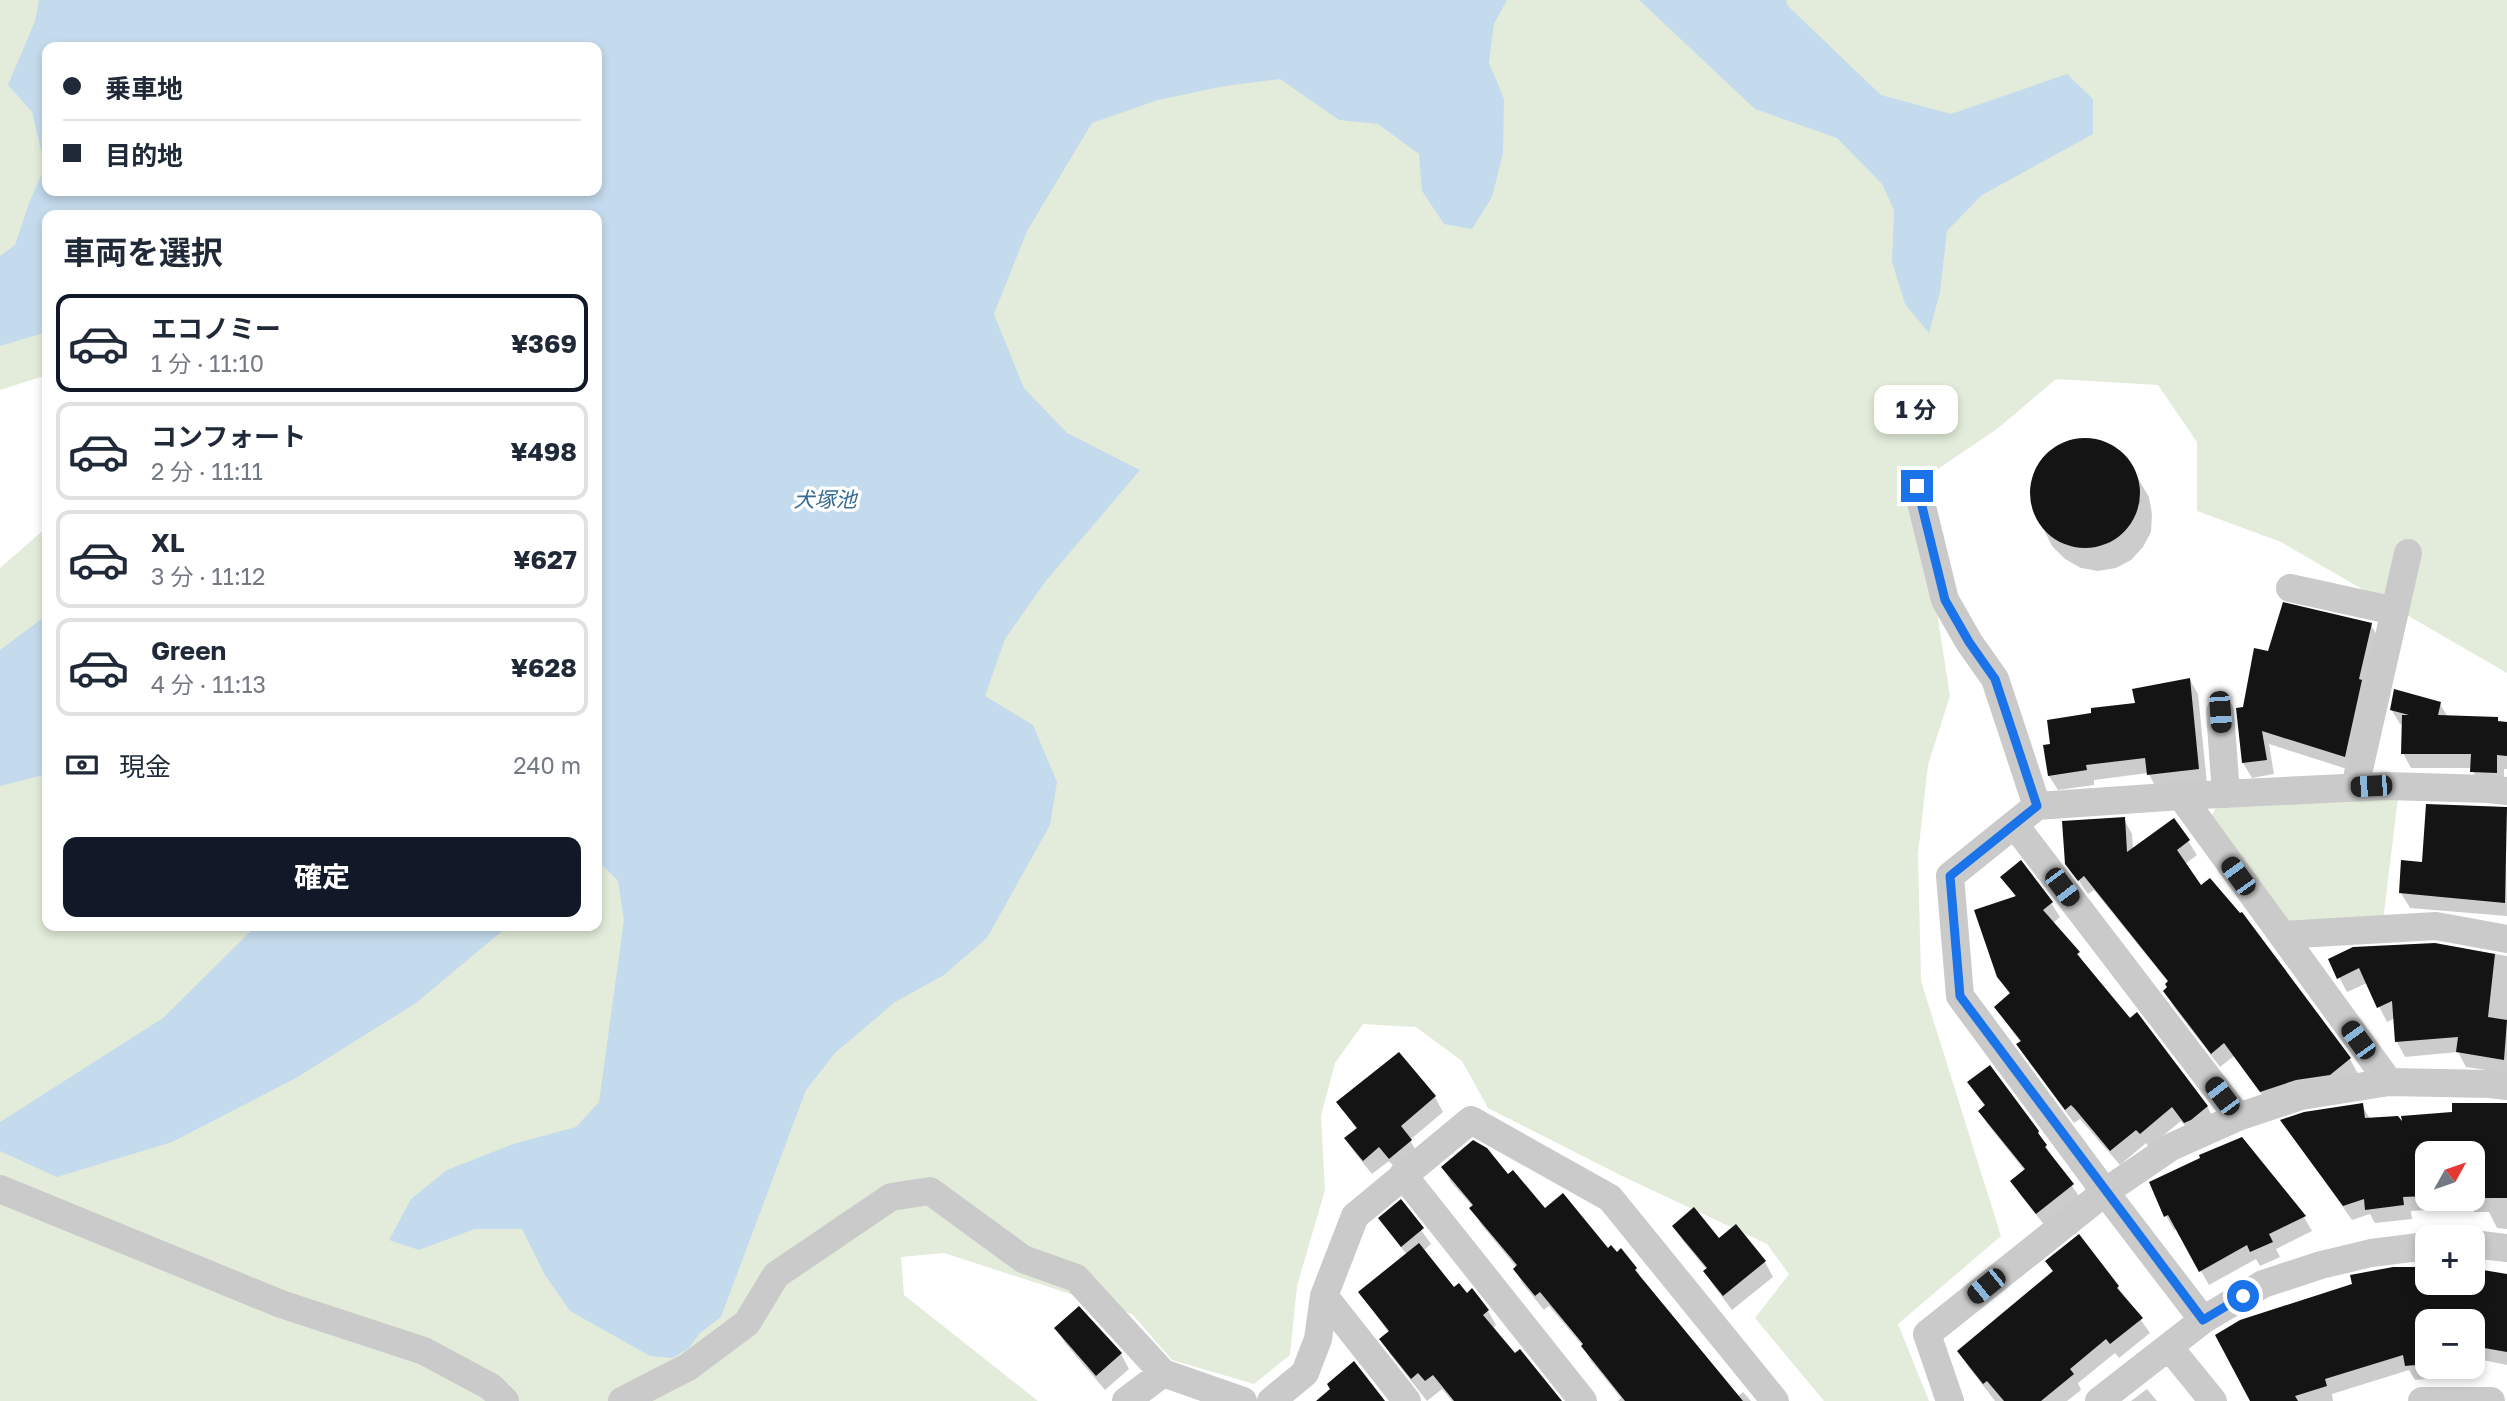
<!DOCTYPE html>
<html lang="ja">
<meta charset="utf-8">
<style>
:root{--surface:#fff;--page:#f6f6f7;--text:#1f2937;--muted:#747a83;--line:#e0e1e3;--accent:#111827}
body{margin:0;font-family:"Golos Text","Noto Sans JP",sans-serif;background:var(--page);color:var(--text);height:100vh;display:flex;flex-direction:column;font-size:26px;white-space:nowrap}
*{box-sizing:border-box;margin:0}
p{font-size:23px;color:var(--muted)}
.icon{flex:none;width:38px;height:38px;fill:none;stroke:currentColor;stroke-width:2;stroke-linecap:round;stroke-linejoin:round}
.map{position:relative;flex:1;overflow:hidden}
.details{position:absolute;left:42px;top:210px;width:560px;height:721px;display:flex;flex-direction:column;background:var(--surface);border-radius:14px;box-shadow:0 4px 10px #0003}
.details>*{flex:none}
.banner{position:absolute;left:42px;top:42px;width:560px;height:154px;border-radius:14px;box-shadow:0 4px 10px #0003;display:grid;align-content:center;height:154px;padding:0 21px;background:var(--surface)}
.needle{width:46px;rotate:50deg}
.tools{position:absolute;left:2415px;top:1141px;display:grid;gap:14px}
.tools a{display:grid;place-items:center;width:70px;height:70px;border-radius:14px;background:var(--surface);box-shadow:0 4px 10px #0003;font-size:35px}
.end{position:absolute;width:32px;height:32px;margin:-16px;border:9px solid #1a73e8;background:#fff;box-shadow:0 0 0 4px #fff}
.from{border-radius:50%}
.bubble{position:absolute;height:49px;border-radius:14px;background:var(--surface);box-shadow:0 4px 10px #0003;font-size:23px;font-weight:700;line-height:49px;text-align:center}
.car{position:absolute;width:21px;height:42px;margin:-21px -10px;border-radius:9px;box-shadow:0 0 5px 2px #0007;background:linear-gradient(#222 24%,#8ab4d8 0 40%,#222 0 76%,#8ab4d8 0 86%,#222 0)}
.banner b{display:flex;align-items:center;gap:24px;height:66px;font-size:26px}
.banner b+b{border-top:2px solid var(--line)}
.banner i{width:18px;height:18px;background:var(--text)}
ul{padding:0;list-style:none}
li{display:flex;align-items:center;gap:21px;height:98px;margin:0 14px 10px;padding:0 7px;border:4px solid var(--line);border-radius:14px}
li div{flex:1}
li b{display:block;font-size:26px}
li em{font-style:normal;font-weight:700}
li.active{border-color:var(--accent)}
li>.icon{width:63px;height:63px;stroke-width:1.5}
h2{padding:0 21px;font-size:32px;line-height:84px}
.pay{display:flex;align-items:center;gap:18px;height:77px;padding:0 21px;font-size:26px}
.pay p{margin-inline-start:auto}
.action{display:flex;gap:14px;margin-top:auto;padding:14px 21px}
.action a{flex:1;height:80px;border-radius:14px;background:var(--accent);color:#fff;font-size:28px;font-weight:700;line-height:80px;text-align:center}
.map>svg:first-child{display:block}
.green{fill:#e3ecda}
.water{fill:#c4dbed;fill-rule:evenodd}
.shadow{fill:#0003;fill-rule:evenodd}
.building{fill:#141414}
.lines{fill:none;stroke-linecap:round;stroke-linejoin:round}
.minor{stroke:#cacaca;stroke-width:28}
.route{stroke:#1a73e8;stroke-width:9}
.labels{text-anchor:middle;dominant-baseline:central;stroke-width:7;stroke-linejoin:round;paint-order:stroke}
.water-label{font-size:21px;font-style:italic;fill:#366b94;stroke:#fff}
</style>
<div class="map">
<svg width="2507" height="1401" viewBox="0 0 2507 1401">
<rect width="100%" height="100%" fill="#fff"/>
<!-- green -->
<path class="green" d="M 0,0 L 388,0 L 47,47 L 47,375 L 0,390 Z
M 1443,0 L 2507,0 L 2507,673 L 2281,542 L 2197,511 L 2197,442 L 2158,385 L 2056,379 L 1997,429 L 1923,479 L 1934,593 L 1950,696 L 1928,765 L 1918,854 L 1921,981 L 2001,1236 L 1898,1324 L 1929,1401 L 1824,1401 L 1755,1318 L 1789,1274 L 1767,1244 L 1622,1176 L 1488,1108 L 1462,1061 L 1416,1027 L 1363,1024 L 1335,1063 L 1321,1116 L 1325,1190 L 1297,1286 L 1290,1355 L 1254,1384 L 1172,1360 L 1132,1314 L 944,1253 L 901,1257 L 904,1295 L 1038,1401 L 0,1401 L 0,568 L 47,527 L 47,926 L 597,926 L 597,451 L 929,327 L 1055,72 Z
M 2398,798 L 2383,921 L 2283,922 L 2210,818 L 2217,806 Z"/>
<!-- water -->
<path class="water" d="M 39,0 L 1507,0 L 1494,24 L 1489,63 L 1504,99 L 1503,153 L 1492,197 L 1472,229 L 1444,224 L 1422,191 L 1419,154 L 1378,124 L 1339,120 L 1280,79 L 1225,86 L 1158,100 L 1092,123 L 1027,231 L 994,314 L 1024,388 L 1067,433 L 1140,470 L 1045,582 L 1005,639 L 985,696 L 1033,725 L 1057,782 L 1050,825 L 987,938 L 944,975 L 895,1002 L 835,1053 L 806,1090 L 721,1317 L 700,1333 L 688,1349 L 672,1358 L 650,1356 L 570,1311 L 545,1275 L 522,1229 L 475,1229 L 419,1250 L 389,1240 L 411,1199 L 447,1170 L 513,1144 L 576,1127 L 599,1102 L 624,920 L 618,881 L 597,860 L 597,215 L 47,215 L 47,332 L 0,346 L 0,256 L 15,245 L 29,203 L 45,167 L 32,112 L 8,85 L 35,21 ZM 47,47 L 597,47 L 597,191 L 47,191 Z
M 1639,0 L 1786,0 L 1788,6 L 1881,95 L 1951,114 L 2067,74 L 2093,99 L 2093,134 L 1982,195 L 1947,231 L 1940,292 L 1929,333 L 1905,304 L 1892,262 L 1894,210 L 1882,184 L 1837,138 L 1755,109 Z
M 47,615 L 47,774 L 0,786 L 0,650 Z
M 256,926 L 508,926 L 416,1003 L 296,1078 L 172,1142 L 57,1177 L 0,1151 L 0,1122 L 163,1018 Z"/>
<!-- shadow -->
<path class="shadow" d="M 2078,440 L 2096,441 L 2113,447 L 2126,458 L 2149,497 L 2152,514 L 2151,532 L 2143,547 L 2131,560 L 2116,568 L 2098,571 L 2081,568 L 2065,559 L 2052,546 L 2032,506 L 2031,487 L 2036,470 L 2046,455 L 2061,445 Z
M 2371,625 L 2379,639 L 2353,771 L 2269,744 L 2274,774 L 2252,778 L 2243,763 L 2238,710 L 2244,709 Z
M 2190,680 L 2198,694 L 2207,784 L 2157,789 L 2148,773 L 2094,780 L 2094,785 L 2058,790 L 2049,776 L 2052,745 L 2093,715 L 2137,704 Z
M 2440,704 L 2448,717 L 2497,719 L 2500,723 L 2507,723 L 2507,769 L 2504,769 L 2504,787 L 2480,786 L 2472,768 L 2411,768 L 2403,753 L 2403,725 L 2400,724 L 2391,709 Z
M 2505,809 L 2507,916 L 2410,908 L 2401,893 L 2423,864 Z
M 2124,819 L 2132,834 L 2133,849 L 2188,841 L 2197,855 L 2185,864 L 2201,887 L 2240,916 L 2242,914 L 2350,1059 L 2358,1074 L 2270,1106 L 2234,1056 L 2220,1067 L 2173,1006 L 2165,991 L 2169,988 L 2169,983 L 2094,890 L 2088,894 L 2067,863 Z
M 2003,877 L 2051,903 L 2060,917 L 2053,923 L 2078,953 L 2086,968 L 2207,1106 L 2215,1121 L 2194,1136 L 2181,1121 L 2149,1147 L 2146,1143 L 2120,1165 L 2080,1119 L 2074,1123 L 2027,1059 L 2019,1045 L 2021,1043 L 1996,1008 L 2010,995 L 1998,976 L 2016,898 Z
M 2435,944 L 2507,956 L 2507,1073 L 2466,1067 L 2458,1052 L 2405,1057 L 2397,1042 L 2395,1018 L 2387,1022 L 2367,983 L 2347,992 L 2330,960 Z
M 1399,1054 L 1435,1097 L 1443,1112 L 1410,1140 L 1419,1156 L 1399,1173 L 1389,1161 L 1372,1174 L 1355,1153 L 1346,1139 L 1357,1130 L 1339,1103 Z
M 1969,1083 L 2038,1132 L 2054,1160 L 2081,1199 L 2046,1227 L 2021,1196 L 2013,1182 L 2025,1171 L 1989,1126 L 1980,1112 L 1985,1107 Z
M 2507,1104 L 2507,1229 L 2497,1228 L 2489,1212 L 2474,1212 L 2472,1207 L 2411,1211 L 2412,1219 L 2375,1223 L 2370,1214 L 2352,1220 L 2283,1121 L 2362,1105 L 2370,1119 L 2404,1127 ZM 2427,1153 L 2473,1153 L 2473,1199 L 2427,1199 Z
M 2241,1139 L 2304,1217 L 2312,1231 L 2276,1249 L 2280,1257 L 2260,1266 L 2256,1259 L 2209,1285 L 2177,1229 L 2174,1230 L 2166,1216 Z
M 1443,1167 L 1508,1177 L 1545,1210 L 1636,1269 L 1644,1283 L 1737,1397 L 1743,1392 L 1751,1401 L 1618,1401 L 1621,1398 L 1591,1361 L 1583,1346 L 1549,1306 L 1544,1310 L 1523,1284 L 1515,1270 L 1517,1268 L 1480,1223 L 1473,1207 L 1451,1182 Z
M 1401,1202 L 1431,1244 L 1423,1251 L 1454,1290 L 1467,1295 L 1488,1311 L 1496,1325 L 1492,1329 L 1515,1356 L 1561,1401 L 1452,1401 L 1442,1389 L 1427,1401 L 1390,1354 L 1382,1340 L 1389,1333 L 1360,1292 L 1407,1255 L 1380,1219 Z
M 1674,1226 L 1719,1240 L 1765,1262 L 1773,1277 L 1732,1310 L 1714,1286 L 1705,1272 L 1707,1270 L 1683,1241 Z
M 2047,1262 L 2118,1287 L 2150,1333 L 2119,1358 L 2115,1353 L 2078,1383 L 2081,1390 L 2067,1401 L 1995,1401 L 1968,1366 L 1959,1352 L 2053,1272 Z
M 2427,1269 L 2427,1283 L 2473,1283 L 2473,1270 L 2507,1276 L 2507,1365 L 2473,1358 L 2473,1321 L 2427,1321 L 2427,1367 L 2464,1367 L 2465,1375 L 2415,1380 L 2409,1370 L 2332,1394 L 2333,1401 L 2251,1401 L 2241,1385 L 2354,1285 L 2374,1271 Z
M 1079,1309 L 1121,1354 L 1129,1369 L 1105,1390 L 1065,1343 L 1056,1328 Z
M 2147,1389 L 2157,1401 L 2131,1401 Z"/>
<!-- building -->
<path class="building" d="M2030 493a55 55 0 1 1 110 0a55 55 0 1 1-110 0Z
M 2283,602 L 2372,623 L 2359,679 L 2362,680 L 2345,757 L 2262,731 L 2267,760 L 2242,763 L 2236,708 L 2243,707 L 2254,648 L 2268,651 Z
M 2190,678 L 2199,769 L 2147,775 L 2145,758 L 2086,765 L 2087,770 L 2048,776 L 2043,745 L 2050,744 L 2047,720 L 2091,713 L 2091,708 L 2135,703 L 2132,689 Z
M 2394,689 L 2441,702 L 2438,715 L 2498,717 L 2498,721 L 2507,722 L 2507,756 L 2497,755 L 2497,773 L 2470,772 L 2471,754 L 2401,754 L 2402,715 L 2409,715 L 2390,710 Z
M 2426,804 L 2507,807 L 2505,903 L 2399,893 L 2401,860 L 2422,862 Z
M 2125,817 L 2127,852 L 2174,818 L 2190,840 L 2177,850 L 2201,885 L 2210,878 L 2240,913 L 2242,912 L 2351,1058 L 2330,1075 L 2296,1080 L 2260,1092 L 2224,1043 L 2211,1054 L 2163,991 L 2167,987 L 2165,984 L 2168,981 L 2084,876 L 2078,881 L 2065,864 L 2062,821 Z
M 2021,860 L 2053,902 L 2043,910 L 2080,952 L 2077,954 L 2130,1018 L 2137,1012 L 2208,1106 L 2191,1120 L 2184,1123 L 2172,1107 L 2140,1134 L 2136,1130 L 2110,1151 L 2075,1109 L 2071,1105 L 2065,1110 L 2016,1044 L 2021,1041 L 1994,1007 L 2010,993 L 1997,977 L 1974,910 L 2016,896 L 2000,877 Z
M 2435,943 L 2495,954 L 2488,1017 L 2507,1020 L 2504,1060 L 2456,1052 L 2458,1037 L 2395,1042 L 2392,1001 L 2377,1008 L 2359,968 L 2337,979 L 2328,959 L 2353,947 Z
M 1399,1052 L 1436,1096 L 1401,1126 L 1412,1140 L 1389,1159 L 1379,1147 L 1363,1161 L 1344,1138 L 1357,1128 L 1336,1102 Z
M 1990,1065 L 2039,1131 L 2038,1133 L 2047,1145 L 2045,1147 L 2074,1184 L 2036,1214 L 2010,1181 L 2025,1169 L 1978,1111 L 1985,1105 L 1967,1082 Z
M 2363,1103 L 2365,1118 L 2398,1116 L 2402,1121 L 2401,1116 L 2452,1112 L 2452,1103 L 2507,1103 L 2507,1198 L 2473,1198 L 2473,1147 L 2427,1147 L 2427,1196 L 2403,1197 L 2404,1205 L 2365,1210 L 2364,1199 L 2343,1206 L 2280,1120 L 2304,1112 Z
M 2242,1137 L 2306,1216 L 2269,1234 L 2273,1242 L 2250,1252 L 2247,1245 L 2199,1272 L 2168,1215 L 2164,1217 L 2149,1182 L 2200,1158 L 2199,1155 Z
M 1473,1140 L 1487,1148 L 1508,1174 L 1513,1170 L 1545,1208 L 1563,1193 L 1608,1248 L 1611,1245 L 1617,1252 L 1621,1248 L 1637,1268 L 1635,1270 L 1743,1401 L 1625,1401 L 1581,1346 L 1583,1344 L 1540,1292 L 1535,1296 L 1513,1269 L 1517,1265 L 1469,1208 L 1473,1205 L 1441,1167 Z
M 1401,1199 L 1424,1228 L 1401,1247 L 1378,1218 Z
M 1694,1207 L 1719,1238 L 1736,1224 L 1766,1261 L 1723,1296 L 1703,1271 L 1707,1268 L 1672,1226 Z
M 2079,1234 L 2119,1286 L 2117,1288 L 2143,1318 L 2110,1344 L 2106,1339 L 2070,1369 L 2074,1374 L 2041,1401 L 2004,1401 L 1987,1381 L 1983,1384 L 1957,1351 L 2053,1271 L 2045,1261 Z
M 1419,1243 L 1454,1287 L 1459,1283 L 1467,1293 L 1472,1288 L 1489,1310 L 1483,1315 L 1515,1353 L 1520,1349 L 1562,1401 L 1454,1401 L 1433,1375 L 1425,1381 L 1418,1373 L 1411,1379 L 1379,1339 L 1389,1331 L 1358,1292 Z
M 2393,1267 L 2427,1267 L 2427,1283 L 2475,1283 L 2477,1269 L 2507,1274 L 2507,1352 L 2473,1346 L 2473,1321 L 2427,1321 L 2427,1364 L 2405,1366 L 2403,1355 L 2325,1379 L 2327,1386 L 2295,1396 L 2298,1401 L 2250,1401 L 2215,1335 L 2240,1320 L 2352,1284 L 2350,1275 Z
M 1079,1306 L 1122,1353 L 1096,1376 L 1054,1328 Z
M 1354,1361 L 1385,1401 L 1316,1401 L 1330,1389 L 1327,1384 Z"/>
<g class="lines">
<!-- minor -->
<path class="minor" d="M 1917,486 L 1945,600 L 1969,642 L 1995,679 L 2037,806
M 2290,588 L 2395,611
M 2220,712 L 2226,794
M 2355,787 L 2408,553
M 2181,796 L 2037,806 L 1950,876 L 1960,996 L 2105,1192 L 2203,1320
M 2014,824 L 2238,1117
M 2282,935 L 2436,926 L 2507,939
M 2389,1082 L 2181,796 L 2386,786 L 2489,789 L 2507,791
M 1403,1175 L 1583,1401
M 0,1189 L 281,1304 L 424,1351 L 491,1387 L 505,1401
M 2473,1244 L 2507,1248
M 2169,1347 L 2213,1401
M 622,1401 L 688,1367 L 747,1323 L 776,1275 L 891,1197 L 930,1191 L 1023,1259 L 1076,1278 L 1163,1373 L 1243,1401
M 1126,1401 L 1163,1373
M 1271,1401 L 1305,1373 L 1318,1339 L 1324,1296
M 1407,1401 L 1324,1296 L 1355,1216 L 1471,1120 L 1610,1198 L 1775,1401
M 1950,1401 L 1927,1334 L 2105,1192 L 2171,1147 L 2238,1117 L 2301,1096 L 2389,1082 L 2490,1084 L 2507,1086
M 2099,1401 L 2203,1320 L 2263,1284 L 2321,1265 L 2371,1253 L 2427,1246
M 2422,1401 L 2491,1401"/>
</g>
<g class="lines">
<!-- route -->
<path class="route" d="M 1917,486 L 1945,600 L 1969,642 L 1995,679 L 2037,806 L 1950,876 L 1960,996 L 2203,1320 L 2243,1296"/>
</g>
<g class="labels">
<!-- water labels -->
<g class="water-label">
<text x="825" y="499">犬塚池</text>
</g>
</g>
</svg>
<div class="tools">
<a><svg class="needle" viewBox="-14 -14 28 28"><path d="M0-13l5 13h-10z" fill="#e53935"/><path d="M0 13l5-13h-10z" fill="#747a83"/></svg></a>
<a>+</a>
<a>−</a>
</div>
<i class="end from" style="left:2243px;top:1296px"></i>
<i class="end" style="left:1917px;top:486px"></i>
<div class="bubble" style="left:1874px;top:385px;width:84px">1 分</div>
<i class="car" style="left:2220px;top:712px;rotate:176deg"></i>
<i class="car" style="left:2371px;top:786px;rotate:267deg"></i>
<i class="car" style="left:2238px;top:876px;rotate:324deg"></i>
<i class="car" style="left:2062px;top:887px;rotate:143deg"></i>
<i class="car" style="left:2358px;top:1040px;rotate:324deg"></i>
<i class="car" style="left:2222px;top:1096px;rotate:323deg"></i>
<i class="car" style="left:1986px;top:1286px;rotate:231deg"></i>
<div class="banner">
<b><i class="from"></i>乗車地</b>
<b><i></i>目的地</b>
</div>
<section class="details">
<h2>車両を選択</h2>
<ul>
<li class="active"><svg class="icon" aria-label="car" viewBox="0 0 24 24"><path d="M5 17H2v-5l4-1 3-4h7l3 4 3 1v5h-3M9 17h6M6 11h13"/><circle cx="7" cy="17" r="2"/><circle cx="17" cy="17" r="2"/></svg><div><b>エコノミー</b><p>1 分 · 11:10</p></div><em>¥369</em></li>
<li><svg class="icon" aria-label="car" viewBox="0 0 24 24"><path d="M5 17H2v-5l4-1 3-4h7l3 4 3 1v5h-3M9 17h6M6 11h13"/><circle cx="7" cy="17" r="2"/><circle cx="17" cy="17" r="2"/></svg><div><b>コンフォート</b><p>2 分 · 11:11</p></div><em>¥498</em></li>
<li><svg class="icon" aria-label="car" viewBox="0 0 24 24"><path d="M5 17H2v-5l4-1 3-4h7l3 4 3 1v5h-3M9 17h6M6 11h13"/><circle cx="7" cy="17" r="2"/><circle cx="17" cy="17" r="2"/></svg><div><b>XL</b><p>3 分 · 11:12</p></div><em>¥627</em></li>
<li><svg class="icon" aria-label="car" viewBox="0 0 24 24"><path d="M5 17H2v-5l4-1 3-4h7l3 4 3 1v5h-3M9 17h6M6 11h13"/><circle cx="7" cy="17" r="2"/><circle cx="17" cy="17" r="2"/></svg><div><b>Green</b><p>4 分 · 11:13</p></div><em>¥628</em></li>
</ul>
<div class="pay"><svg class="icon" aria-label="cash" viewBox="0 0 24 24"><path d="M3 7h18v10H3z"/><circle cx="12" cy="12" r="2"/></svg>現金<p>240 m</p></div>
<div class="action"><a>確定</a></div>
</section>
</div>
